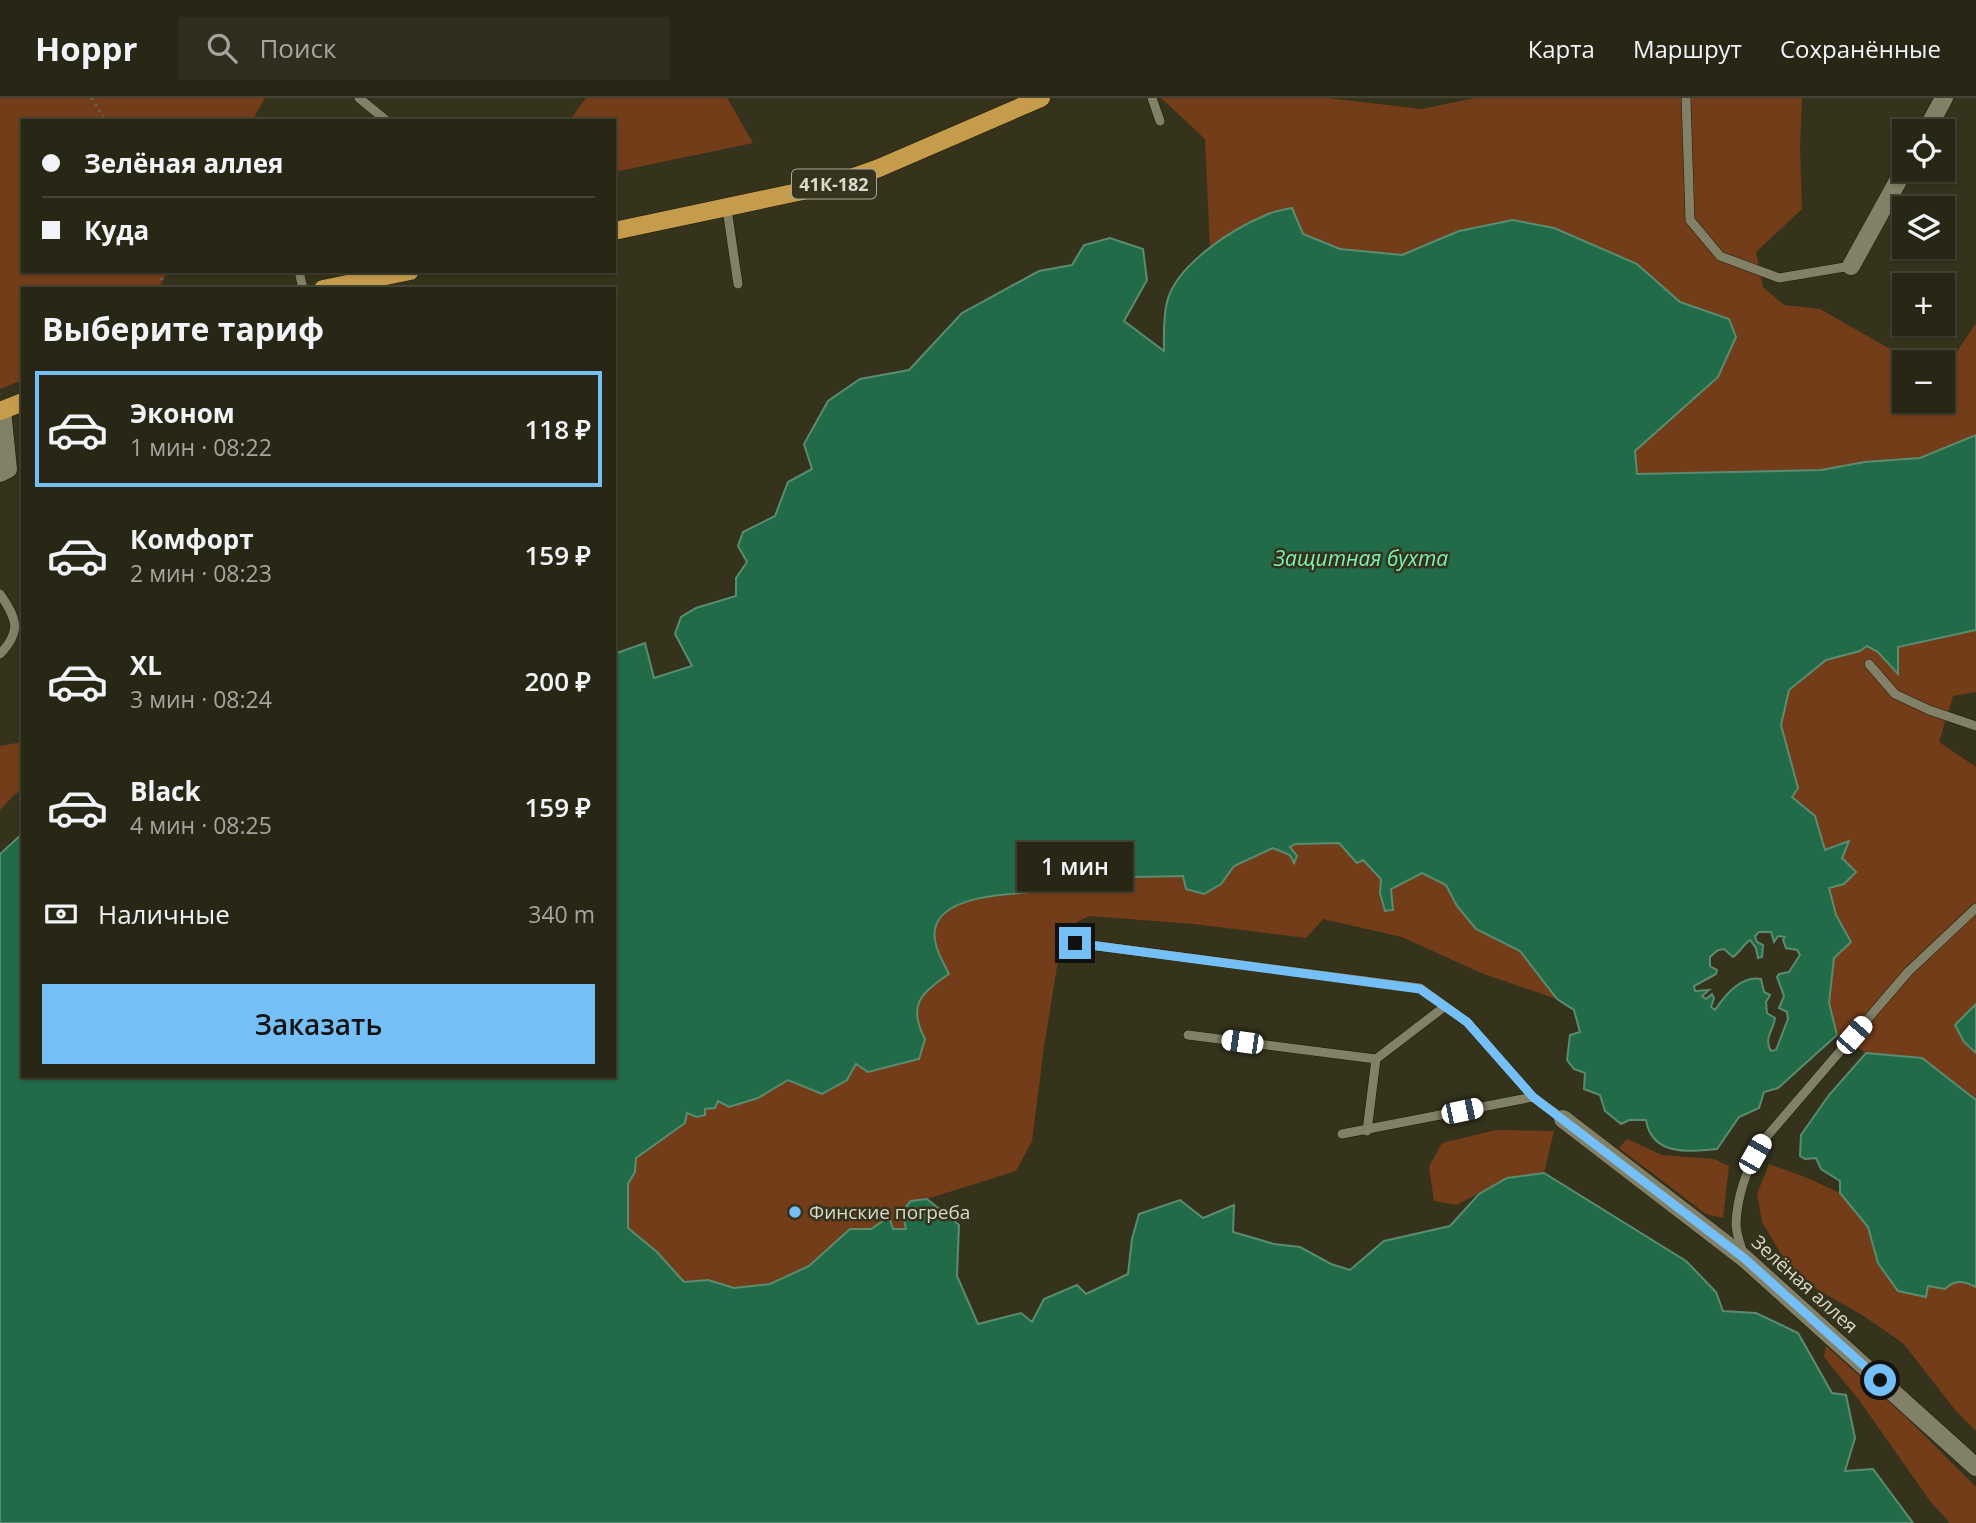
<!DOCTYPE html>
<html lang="ru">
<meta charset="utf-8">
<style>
:root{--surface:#282615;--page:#302e1e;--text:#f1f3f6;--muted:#a5a5a0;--line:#444334;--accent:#74c0f6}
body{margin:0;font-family:"Open Sans",sans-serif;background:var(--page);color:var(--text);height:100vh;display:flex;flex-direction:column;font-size:26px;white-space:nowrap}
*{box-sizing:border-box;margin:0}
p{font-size:23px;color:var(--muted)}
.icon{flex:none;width:38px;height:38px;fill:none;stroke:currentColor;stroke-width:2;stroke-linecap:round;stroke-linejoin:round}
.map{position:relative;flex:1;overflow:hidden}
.details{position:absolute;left:21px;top:189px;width:595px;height:791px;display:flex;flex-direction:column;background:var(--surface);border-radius:0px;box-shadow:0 2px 5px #0004,0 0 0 2px var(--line)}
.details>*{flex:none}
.top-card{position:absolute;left:21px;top:21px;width:595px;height:154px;border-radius:0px;box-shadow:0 2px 5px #0004,0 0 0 2px var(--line);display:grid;align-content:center;height:154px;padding:0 21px;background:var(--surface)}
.tools{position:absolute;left:1892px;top:21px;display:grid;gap:14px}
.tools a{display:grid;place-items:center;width:63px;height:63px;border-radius:0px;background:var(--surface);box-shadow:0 2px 5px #0004,0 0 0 2px var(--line);font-size:35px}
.end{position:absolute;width:32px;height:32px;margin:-16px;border:9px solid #74c0f6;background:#111;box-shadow:0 0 0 4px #111}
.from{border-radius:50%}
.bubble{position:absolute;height:49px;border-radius:0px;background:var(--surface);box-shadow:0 2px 5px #0004,0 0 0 2px var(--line);font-size:23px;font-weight:600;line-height:49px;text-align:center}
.car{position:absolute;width:21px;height:42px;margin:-21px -10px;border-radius:9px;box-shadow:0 0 5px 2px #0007;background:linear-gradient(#fff 24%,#345 0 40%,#fff 0 76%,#345 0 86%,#fff 0)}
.top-card b{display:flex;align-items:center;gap:24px;height:66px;font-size:26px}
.top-card b+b{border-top:2px solid var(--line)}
.top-card i{width:18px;height:18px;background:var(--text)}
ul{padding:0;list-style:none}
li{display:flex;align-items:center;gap:21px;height:116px;margin:0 14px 10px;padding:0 7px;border:4px solid transparent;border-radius:0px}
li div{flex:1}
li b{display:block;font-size:26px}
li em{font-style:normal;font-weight:600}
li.current{border-color:var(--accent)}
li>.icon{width:63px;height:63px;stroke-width:1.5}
h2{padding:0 21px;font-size:32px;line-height:84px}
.pay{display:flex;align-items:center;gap:18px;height:77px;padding:0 21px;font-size:26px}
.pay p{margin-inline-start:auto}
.primary-button{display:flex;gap:14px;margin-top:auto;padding:14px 21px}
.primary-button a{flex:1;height:80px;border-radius:0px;background:var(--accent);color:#111;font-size:28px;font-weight:600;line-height:80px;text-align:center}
header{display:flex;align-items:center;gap:42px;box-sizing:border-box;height:98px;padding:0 35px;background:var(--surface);border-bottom:2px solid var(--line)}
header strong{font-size:33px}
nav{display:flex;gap:38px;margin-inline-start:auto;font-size:24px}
.search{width:490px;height:63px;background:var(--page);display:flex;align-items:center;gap:18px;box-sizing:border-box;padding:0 24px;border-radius:0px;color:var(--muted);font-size:26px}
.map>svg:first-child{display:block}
.green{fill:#743d1a}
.water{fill:#226b48;stroke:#598c70;stroke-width:2;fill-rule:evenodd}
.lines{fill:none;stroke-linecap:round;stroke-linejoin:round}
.service-casing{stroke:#1c1a05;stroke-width:10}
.minor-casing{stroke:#1c1a05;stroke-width:19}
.primary-casing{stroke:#1c1a05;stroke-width:19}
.path{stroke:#676552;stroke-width:3.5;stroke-dasharray:2 5;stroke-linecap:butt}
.service{stroke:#828067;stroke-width:9}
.minor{stroke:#828067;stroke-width:18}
.primary{stroke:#c59c4c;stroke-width:18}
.route{stroke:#74c0f6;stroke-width:9}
.poi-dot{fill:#74c0f6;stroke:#35331c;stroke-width:2.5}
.labels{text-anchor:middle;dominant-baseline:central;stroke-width:5;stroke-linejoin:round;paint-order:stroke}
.shield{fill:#35331c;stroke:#a8a797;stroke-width:2}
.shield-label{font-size:18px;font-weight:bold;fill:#dad9cc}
.poi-label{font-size:19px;fill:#dad9cc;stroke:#35331c;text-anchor:start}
.street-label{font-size:19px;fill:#dad9cc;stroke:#35331c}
.water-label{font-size:21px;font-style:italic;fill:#78f4b4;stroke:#35331c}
</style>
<header>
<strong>Hoppr</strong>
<div class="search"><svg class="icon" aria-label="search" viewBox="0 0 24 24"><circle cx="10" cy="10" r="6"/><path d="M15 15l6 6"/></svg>Поиск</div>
<nav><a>Карта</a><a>Маршрут</a><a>Сохранённые</a></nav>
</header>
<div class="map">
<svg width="1976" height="1425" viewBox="0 0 1976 1425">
<rect width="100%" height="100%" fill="#35331c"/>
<!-- green -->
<path class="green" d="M 0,0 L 265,0 L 252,23 L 23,23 L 23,173 L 168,173 L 158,191 L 23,191 L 23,282 L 0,291 Z
M 586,0 L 727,0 L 753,45 L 614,74 L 614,23 L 569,23 Z
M 1161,0 L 1327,0 L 1422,11 L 1475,0 L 1802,0 L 1800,49 L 1802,111 L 1756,154 L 1763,189 L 1784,207 L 1820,211 L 1913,264 L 1904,264 L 1904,303 L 1942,303 L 1942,264 L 1930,264 L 1956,255 L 1976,225 L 1976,337 L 1920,360 L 1865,364 L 1821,372 L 1636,376 L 1635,353 L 1667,323 L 1729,221 L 1680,204 L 1637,166 L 1459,133 L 1403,157 L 1339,151 L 1303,136 L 1292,111 L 1244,129 L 1210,150 L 1205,41 Z
M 1976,532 L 1976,594 L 1953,598 L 1939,644 L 1976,669 L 1976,906 L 1955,927 L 1964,944 L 1976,955 L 1976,1002 L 1922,960 L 1866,955 L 1837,937 L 1829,905 L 1834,860 L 1850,843 L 1836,817 L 1829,790 L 1825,752 L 1815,718 L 1792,699 L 1781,627 L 1789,592 L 1826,562 L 1860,553 L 1867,548 L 1878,554 L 1898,575 L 1898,549 Z
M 23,640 L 23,692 L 15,696 L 0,712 L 0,648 L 17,645 Z
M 1339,745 L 1357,764 L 1363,762 L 1381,781 L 1380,795 L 1422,775 L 1446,787 L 1457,808 L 1476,831 L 1520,853 L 1557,901 L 1481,875 L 1402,839 L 1323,821 L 1306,840 L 1194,826 L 1089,818 L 1063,831 L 1044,949 L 1032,1043 L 1016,1073 L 927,1101 L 911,1103 L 907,1131 L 893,1131 L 889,1119 L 871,1131 L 850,1132 L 809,1168 L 770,1186 L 734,1190 L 708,1182 L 684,1184 L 628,1130 L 628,1086 L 635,1074 L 636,1060 L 687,1014 L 705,1011 L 717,1003 L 729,1009 L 758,1000 L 788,982 L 822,996 L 856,965 L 925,941 C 907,907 921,895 949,876 C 942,862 929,841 937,825 C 955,789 1046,797 1080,790 C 1095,786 1111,779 1126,774 L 1135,779 L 1184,778 L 1221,786 L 1234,768 L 1273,750 L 1291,757 L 1292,762 L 1290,748 L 1295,746 Z
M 1496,1032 L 1554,1033 L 1544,1075 L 1507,1080 L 1457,1107 L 1434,1103 L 1429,1069 L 1442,1045 Z
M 1627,1041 L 1662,1057 L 1714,1061 L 1729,1068 L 1723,1120 L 1706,1116 L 1619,1050 Z
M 1769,1066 L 1805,1079 L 1840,1095 L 1868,1129 L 1878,1165 L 1926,1199 L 1927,1188 L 1964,1183 L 1976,1189 L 1976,1333 L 1956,1313 L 1903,1245 L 1862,1217 L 1794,1178 L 1762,1124 L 1757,1096 Z
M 1826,1248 L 1908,1321 L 1976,1389 L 1976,1425 L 1950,1425 L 1930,1403 L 1859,1302 L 1824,1259 Z"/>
<!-- water -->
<path class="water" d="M 1292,110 L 1303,136 L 1340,151 L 1402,157 L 1459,133 L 1513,122 L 1554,130 L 1637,166 L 1680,204 L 1729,221 L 1736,239 L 1718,279 L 1635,353 L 1637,376 L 1821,372 L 1865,364 L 1920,360 L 1976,337 L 1976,532 L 1898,549 L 1898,576 L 1878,554 L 1867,548 L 1860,553 L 1826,562 L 1789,592 L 1781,627 L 1798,690 L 1792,699 L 1815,718 L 1825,752 L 1849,743 L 1842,760 L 1856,774 L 1844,786 L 1829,790 L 1836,817 L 1851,844 L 1834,860 L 1829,905 L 1837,937 L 1778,990 L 1764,994 L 1759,1010 L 1739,1019 L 1717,1051 C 1688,1054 1652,1058 1646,1022 L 1629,1022 L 1621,1026 L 1605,1013 L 1600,997 L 1584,991 L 1585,975 L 1574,971 L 1567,962 L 1570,937 L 1580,934 L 1574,912 L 1557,901 L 1520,853 L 1476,831 L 1457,808 L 1446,787 L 1422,775 L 1391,791 L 1393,812 L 1385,813 L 1380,795 L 1381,781 L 1363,762 L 1357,765 L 1339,745 L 1295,746 L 1290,749 L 1297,758 L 1294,765 L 1290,757 L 1273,750 L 1234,768 L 1221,786 L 1204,796 L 1186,791 L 1183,778 L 1135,779 L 1126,774 C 1111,779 1095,786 1080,790 C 1046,797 954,789 937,825 C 929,841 942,862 949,876 C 921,895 907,907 925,941 L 919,961 L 868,974 L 856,966 L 847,982 L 822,996 L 788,982 L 758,1000 L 729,1009 L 718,1003 L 715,1010 L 705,1011 L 705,1017 L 697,1019 L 687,1015 L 685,1025 L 636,1060 L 635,1074 L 628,1086 L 628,1130 L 657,1154 L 684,1184 L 708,1182 L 734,1190 L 770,1186 L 809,1168 L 850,1131 L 871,1131 L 889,1119 L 893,1131 L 906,1131 L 902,1113 L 911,1103 L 927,1101 L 959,1127 L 957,1178 L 978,1226 L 1021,1215 L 1032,1224 L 1044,1201 L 1077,1187 L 1086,1196 L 1128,1176 L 1132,1141 L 1139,1116 L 1180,1102 L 1203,1120 L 1234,1107 L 1233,1134 L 1274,1146 L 1300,1149 L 1331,1166 L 1350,1172 L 1384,1143 L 1450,1128 L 1479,1096 L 1507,1080 L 1544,1075 L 1686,1163 L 1716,1194 L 1723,1213 L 1756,1215 L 1798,1235 L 1832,1295 L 1846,1297 L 1855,1340 L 1845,1373 L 1873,1371 L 1913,1425 L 0,1425 L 0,756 L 23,735 L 23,978 L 614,978 L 614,556 L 645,545 L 654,580 L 692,568 L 675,536 L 681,519 L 696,510 L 736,498 L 736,480 L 747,464 L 738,448 L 743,434 L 775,418 L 788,384 L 812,371 L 804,346 L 828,303 L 860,281 L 909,272 L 962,215 L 1039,173 L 1072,167 L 1084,147 L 1110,140 L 1143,151 L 1147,182 L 1124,223 L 1164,253 C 1164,237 1163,220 1167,204 C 1176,167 1232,131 1266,117 C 1274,113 1283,112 1292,110 ZM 1759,834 L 1771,834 L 1774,844 L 1778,838 L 1785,839 L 1783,842 L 1786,850 L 1797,852 L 1800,857 L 1789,874 L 1779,876 L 1777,879 L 1784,898 L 1779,910 L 1787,914 L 1788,921 L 1776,952 L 1771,953 C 1763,940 1774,932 1775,920 L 1767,915 L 1766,904 L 1770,897 L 1764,894 L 1761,881 C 1742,877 1725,897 1715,912 L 1711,909 L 1714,900 L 1712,896 L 1706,901 L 1702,898 L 1709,892 L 1695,893 L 1694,888 L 1716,876 L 1717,872 L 1710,868 L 1710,859 L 1718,852 L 1724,851 L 1733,859 C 1740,854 1743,847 1750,842 L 1756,850 L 1758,860 L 1762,859 L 1763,847 L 1757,844 L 1755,838 Z
M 1976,906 L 1976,955 L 1964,944 L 1955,927 Z
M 1866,955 L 1922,960 L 1976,1002 L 1976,1189 C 1964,1183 1955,1181 1945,1191 L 1928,1188 L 1926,1199 L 1898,1193 L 1878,1165 L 1868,1129 L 1840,1095 L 1840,1083 L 1821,1071 L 1816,1060 L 1805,1061 L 1800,1058 L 1801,1037 L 1829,997 Z"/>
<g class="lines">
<defs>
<path id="service" d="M 359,0 L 387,23
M 1152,0 L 1160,23
M 1686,0 L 1690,122 L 1720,158 L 1779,180 L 1851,168
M 727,111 L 738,186
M 299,173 L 303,191
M 0,496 C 17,521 22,533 0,556
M 1869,566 L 1895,596 L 1929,612 L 1976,628
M 1075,845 L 1420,890 L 1467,924 L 1533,999 L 1563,1021
M 1188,937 L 1376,961
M 1367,1033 L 1376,961 L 1444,909
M 1342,1036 L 1533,999
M 1744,1158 C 1741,1148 1736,1136 1736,1126 C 1737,1096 1748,1068 1763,1043 L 1908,874 L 1976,810"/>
<path id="minor" d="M 1926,33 L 1944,0
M 1851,168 L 1904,72
M 0,375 L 8,371 L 2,312
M 1563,1021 L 1744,1160 L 1976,1369"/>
<path id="primary" d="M 614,133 L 831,87 L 879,70 L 1041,0
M 323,191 L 410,173
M 0,313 L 23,304"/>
</defs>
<!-- service casing -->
<use href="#service" class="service-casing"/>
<!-- minor casing -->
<use href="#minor" class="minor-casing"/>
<!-- primary casing -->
<use href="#primary" class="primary-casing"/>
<!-- path -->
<path class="path" d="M 92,0 L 105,23
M 160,173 L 163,191"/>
<!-- service -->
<use href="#service" class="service"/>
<!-- minor -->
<use href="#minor" class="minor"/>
<!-- primary -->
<use href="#primary" class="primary"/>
</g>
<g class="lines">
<!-- route -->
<path class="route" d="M 1075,845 L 1420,891 L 1467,924 L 1533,999 L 1744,1160 L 1880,1282"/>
</g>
<!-- markers -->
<circle class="poi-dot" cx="795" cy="1114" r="7"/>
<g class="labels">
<!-- shield labels -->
<rect class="shield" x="792" y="71.5" width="84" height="29" rx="5"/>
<g class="shield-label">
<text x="834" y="86">41К-182</text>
</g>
<!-- poi labels -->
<g class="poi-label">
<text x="809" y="1114">Финские погреба</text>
</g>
<!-- street labels -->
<g class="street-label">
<text transform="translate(1805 1186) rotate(42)">Зелёная аллея</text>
</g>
<!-- water labels -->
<g class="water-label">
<text x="1361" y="460">Защитная бухта</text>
</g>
</g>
</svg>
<div class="tools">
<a><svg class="icon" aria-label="locate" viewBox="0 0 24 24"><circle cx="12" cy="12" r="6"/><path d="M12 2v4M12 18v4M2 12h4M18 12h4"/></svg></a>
<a><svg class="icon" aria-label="layers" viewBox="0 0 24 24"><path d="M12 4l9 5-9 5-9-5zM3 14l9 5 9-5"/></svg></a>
<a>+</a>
<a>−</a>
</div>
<i class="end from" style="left:1880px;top:1282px"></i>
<i class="end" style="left:1075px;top:845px"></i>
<div class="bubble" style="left:1017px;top:744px;width:116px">1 мин</div>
<i class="car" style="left:1854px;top:937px;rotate:41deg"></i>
<i class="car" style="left:1242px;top:944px;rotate:278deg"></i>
<i class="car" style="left:1462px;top:1013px;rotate:78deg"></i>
<i class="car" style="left:1755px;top:1056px;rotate:30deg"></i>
<div class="top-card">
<b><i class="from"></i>Зелёная аллея</b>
<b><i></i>Куда</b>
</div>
<section class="details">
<h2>Выберите тариф</h2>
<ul>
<li class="current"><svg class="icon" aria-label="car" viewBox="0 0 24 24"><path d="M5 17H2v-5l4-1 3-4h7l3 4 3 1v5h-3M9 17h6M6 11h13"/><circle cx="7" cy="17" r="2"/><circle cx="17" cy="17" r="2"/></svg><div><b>Эконом</b><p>1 мин · 08:22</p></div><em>118 ₽</em></li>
<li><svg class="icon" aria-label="car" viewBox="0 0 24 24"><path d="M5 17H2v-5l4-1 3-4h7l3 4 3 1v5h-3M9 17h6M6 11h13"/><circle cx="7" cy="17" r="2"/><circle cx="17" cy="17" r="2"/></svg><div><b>Комфорт</b><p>2 мин · 08:23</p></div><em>159 ₽</em></li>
<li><svg class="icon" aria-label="car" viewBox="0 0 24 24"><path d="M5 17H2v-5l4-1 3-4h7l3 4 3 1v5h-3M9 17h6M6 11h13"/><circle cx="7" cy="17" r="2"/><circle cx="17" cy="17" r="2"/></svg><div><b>XL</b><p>3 мин · 08:24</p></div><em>200 ₽</em></li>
<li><svg class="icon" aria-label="car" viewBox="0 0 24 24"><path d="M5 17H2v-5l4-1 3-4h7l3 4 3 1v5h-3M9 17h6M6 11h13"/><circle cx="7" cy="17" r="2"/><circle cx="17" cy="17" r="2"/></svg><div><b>Black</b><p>4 мин · 08:25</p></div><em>159 ₽</em></li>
</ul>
<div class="pay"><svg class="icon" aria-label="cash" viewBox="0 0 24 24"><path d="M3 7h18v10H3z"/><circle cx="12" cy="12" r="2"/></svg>Наличные<p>340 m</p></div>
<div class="primary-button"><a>Заказать</a></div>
</section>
</div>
